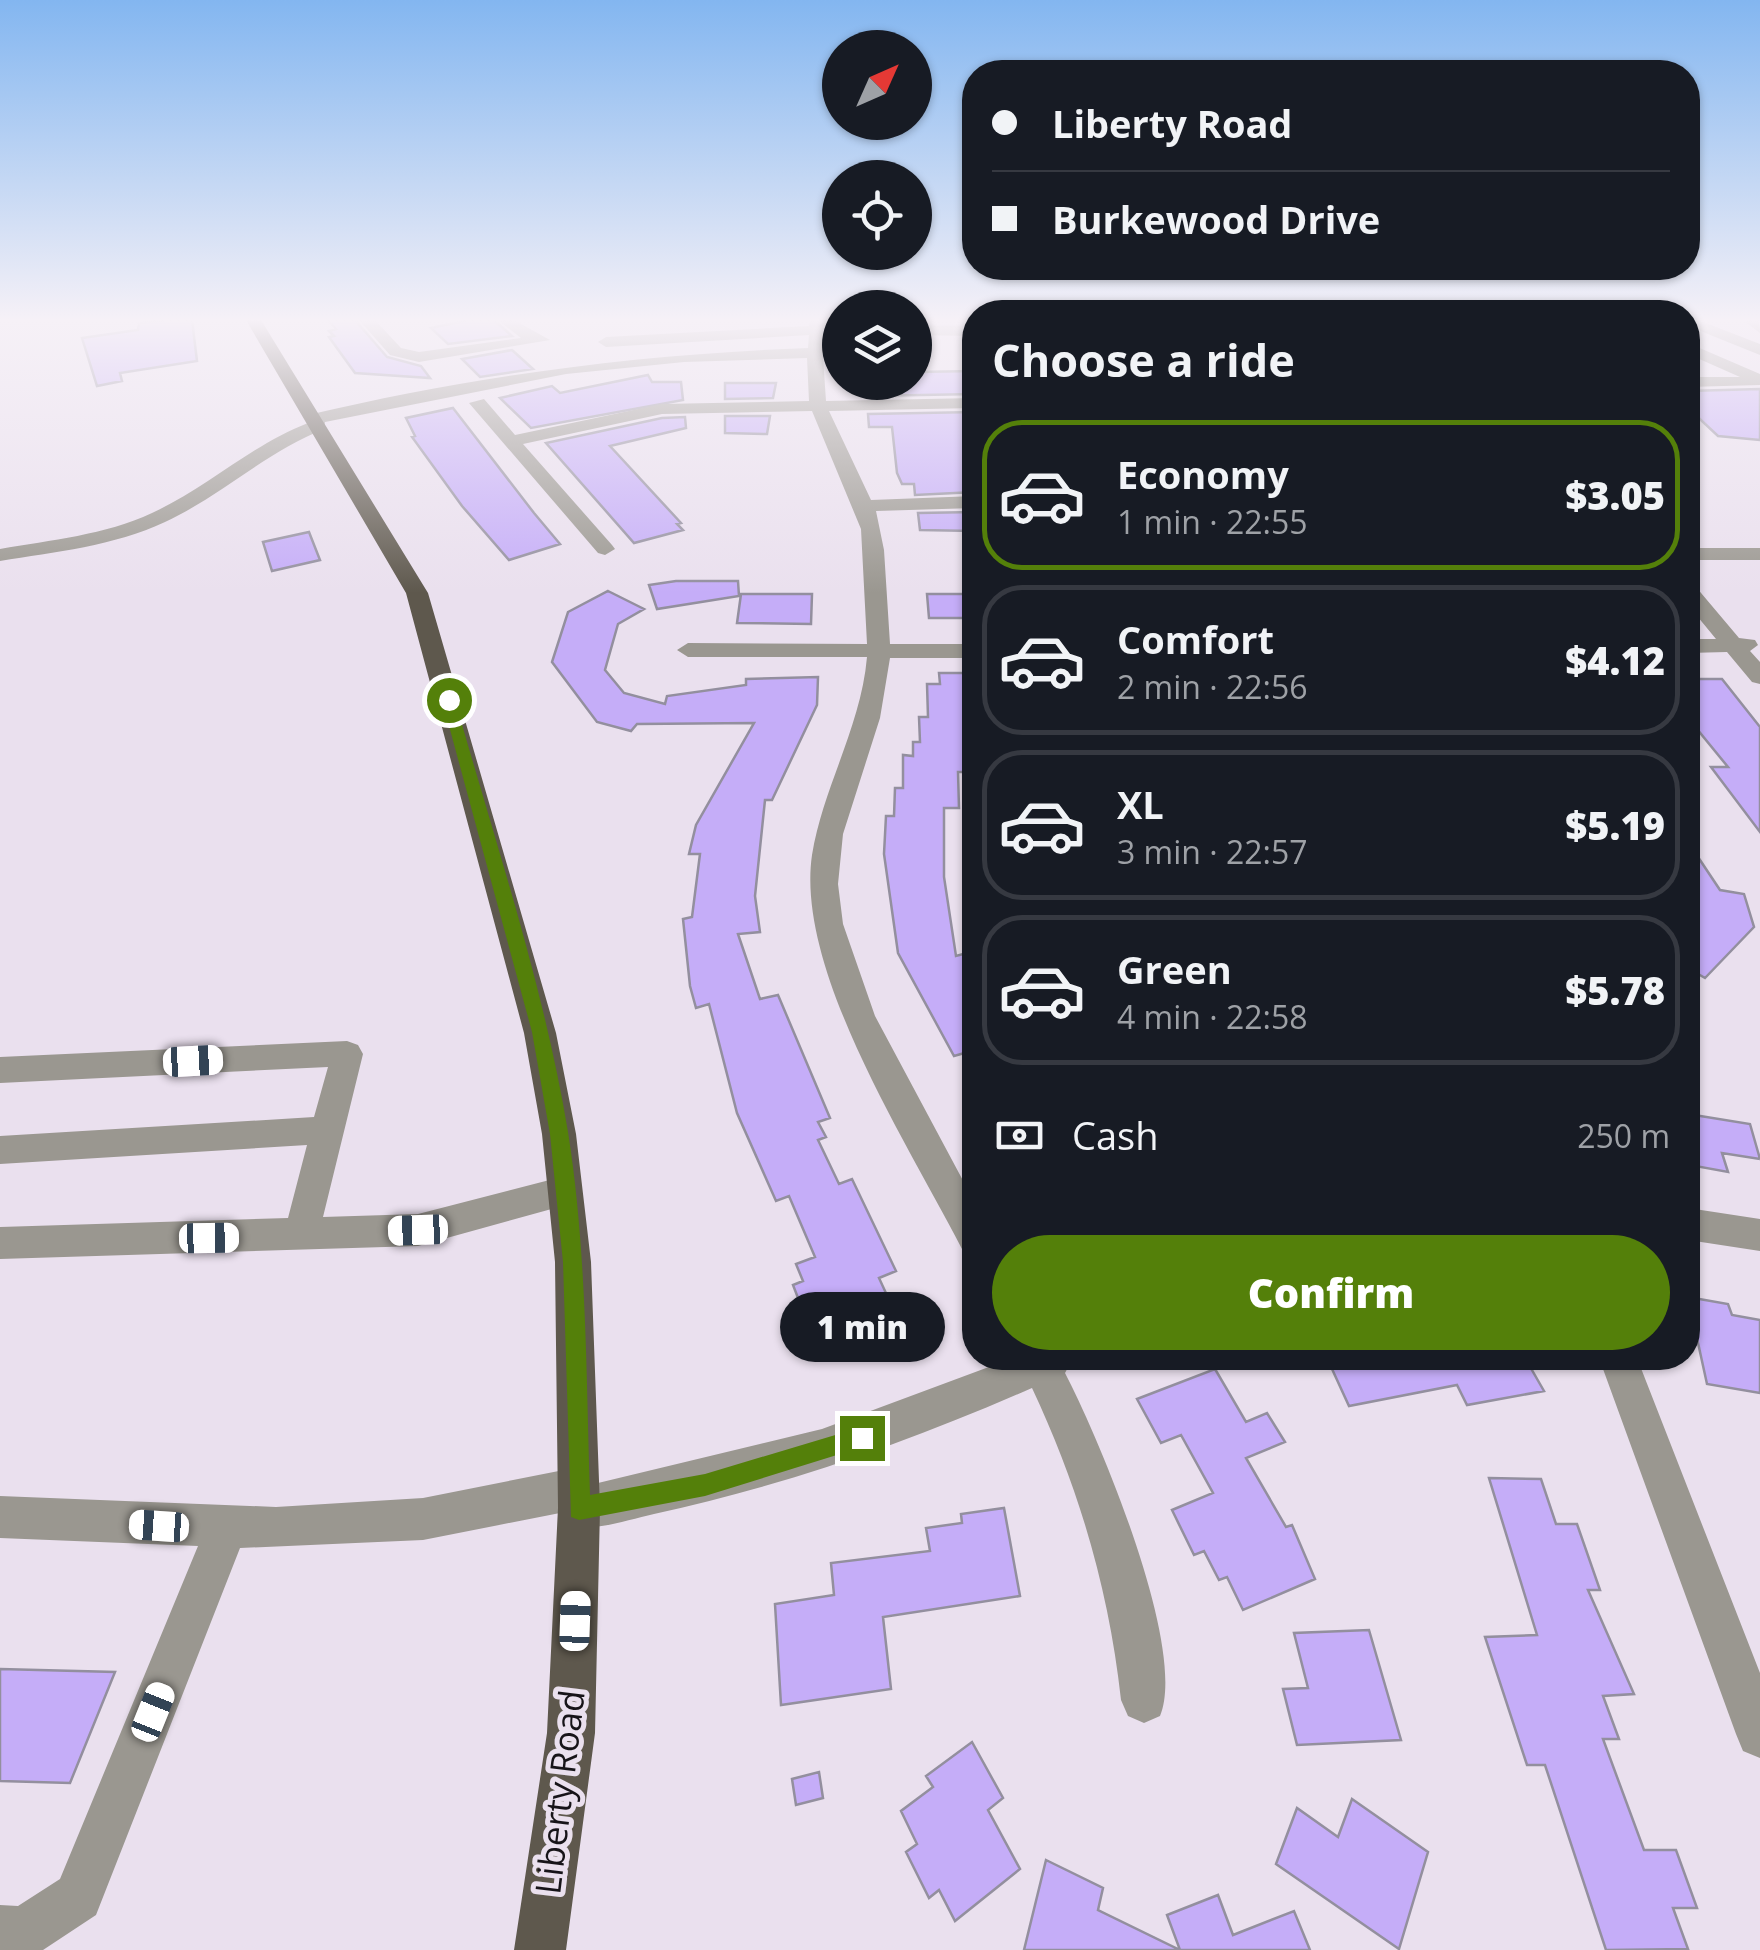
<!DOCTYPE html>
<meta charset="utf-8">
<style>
:root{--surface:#171b24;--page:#20242c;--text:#f1f3f6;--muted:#9ea1a6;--line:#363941;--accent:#54800a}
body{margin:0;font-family:"Open Sans",sans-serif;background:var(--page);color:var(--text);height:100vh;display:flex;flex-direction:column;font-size:38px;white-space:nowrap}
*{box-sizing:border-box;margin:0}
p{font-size:32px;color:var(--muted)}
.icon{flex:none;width:55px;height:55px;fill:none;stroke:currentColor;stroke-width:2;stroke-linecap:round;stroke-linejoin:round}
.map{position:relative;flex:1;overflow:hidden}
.sheet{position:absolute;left:962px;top:300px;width:738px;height:1070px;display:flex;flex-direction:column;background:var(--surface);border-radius:40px;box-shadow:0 2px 8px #0004}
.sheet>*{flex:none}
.banner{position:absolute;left:962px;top:60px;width:738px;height:220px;border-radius:40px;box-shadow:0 2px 8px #0004;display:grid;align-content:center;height:220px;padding:0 30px;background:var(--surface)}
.needle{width:65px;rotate:45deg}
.controls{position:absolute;left:822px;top:30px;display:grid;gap:20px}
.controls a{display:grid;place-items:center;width:110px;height:110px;border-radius:50%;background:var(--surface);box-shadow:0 2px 8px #0004;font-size:50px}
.end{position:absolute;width:45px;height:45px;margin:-22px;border:12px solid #54800a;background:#fff;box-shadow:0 0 0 5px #fff}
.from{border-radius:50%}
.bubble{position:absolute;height:70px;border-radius:35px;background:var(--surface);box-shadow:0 2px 8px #0004;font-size:32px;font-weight:800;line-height:70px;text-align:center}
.car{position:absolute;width:30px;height:60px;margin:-30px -15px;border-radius:12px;box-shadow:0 0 8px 2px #0007;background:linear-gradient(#fff 24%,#345 0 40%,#fff 0 76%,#345 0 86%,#fff 0)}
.banner b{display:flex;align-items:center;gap:35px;height:95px;font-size:38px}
.banner b+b{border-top:2px solid var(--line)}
.banner i{width:25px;height:25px;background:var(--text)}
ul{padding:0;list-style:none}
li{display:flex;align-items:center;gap:30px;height:150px;margin:0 20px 15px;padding:0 10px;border:5px solid var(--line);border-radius:40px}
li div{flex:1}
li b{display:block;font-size:38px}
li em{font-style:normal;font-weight:800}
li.active{border-color:var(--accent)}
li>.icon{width:90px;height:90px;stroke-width:1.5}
h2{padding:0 30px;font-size:45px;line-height:120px}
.pay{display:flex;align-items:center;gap:25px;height:110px;padding:0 30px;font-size:38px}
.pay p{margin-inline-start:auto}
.primary-button{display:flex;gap:20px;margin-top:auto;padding:20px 30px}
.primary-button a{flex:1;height:115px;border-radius:60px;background:var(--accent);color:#fff;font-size:40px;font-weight:800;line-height:115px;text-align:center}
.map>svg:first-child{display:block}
.building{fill:#c5adf8;stroke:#938f9e;stroke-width:2.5}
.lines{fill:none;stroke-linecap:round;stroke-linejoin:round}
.minor{fill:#9a9790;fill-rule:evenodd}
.major{fill:#5e584d;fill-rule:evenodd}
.route{fill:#54800a}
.labels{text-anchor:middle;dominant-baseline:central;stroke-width:10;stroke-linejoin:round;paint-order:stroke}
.street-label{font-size:35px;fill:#171419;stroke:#eae0ee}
</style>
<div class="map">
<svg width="1760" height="1950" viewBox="0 0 1760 1950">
<rect width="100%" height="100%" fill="#eae0ee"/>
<!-- building -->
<path class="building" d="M 168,320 L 192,320 L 197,361 L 120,373 L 122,381 L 97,386 L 82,338 L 138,330 L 139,323 Z
M 328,320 L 355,320 L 387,357 L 421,366 L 430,378 L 355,373 L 329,337 L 334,336 L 329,331 L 336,329 Z
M 469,320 L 494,320 L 512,336 L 448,344 L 431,328 Z
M 512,350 L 533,369 L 480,377 L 462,359 Z
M 975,371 L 975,394 L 866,396 L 864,382 L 915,382 L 915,372 Z
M 648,375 L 652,382 L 681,382 L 683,400 L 531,428 L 500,398 L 552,386 L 560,393 Z
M 725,383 L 776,383 L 773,398 L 725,399 Z
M 1760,389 L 1760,440 L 1718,436 L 1688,408 L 1688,391 Z
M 453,408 L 534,513 L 560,544 L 509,560 L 462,506 L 412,437 L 415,436 L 406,418 Z
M 975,412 L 975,492 L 915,495 L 914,484 L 902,484 L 897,473 L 892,427 L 869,427 L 868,414 Z
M 725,416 L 770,416 L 767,434 L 725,433 Z
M 685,417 L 686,428 L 610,446 L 681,523 L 677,524 L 683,530 L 634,543 L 546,443 L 662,418 Z
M 975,512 L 975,531 L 920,530 L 918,513 Z
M 309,532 L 320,560 L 272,571 L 263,542 Z
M 676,581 L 738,581 L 739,596 L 657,609 L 649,585 Z
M 608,591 L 644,609 L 618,624 L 605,670 L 624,693 L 665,704 L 667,696 L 746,685 L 746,679 L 818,677 L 817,705 L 772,800 L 765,800 L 755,896 L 760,932 L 738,934 L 760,999 L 778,995 L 830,1118 L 818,1122 L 826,1137 L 818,1140 L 839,1184 L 852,1179 L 896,1271 L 879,1278 L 897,1317 L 826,1346 L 811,1307 L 803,1311 L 793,1285 L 803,1281 L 796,1264 L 815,1257 L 789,1196 L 776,1201 L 737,1113 L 709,1004 L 696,1008 L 690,986 L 683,919 L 692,917 L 700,854 L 689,854 L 696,825 L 754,723 L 637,724 L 631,731 L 597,722 L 552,662 L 568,612 Z
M 741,594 L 812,594 L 811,624 L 737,623 Z
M 927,594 L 975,594 L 975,618 L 929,618 Z
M 939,673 L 975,673 L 975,701 L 971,701 L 975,735 L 965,735 L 968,772 L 958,772 L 959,808 L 944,808 L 944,877 L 956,956 L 967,953 L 975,966 L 975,1050 L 954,1056 L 898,953 L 884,854 L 886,816 L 894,816 L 895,788 L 903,788 L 903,755 L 913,756 L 913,742 L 920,742 L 919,717 L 928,717 L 927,684 L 940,684 Z
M 1688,679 L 1722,679 L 1760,727 L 1760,832 L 1711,767 L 1728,767 L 1688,718 Z
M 1688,842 L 1720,890 L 1744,894 L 1754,927 L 1705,978 L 1688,968 Z
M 1688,1114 L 1750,1124 L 1760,1159 L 1722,1153 L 1728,1172 L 1695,1166 L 1688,1152 Z
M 1688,1297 L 1728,1304 L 1732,1315 L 1760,1320 L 1760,1393 L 1707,1384 Z
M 1327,1358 L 1525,1358 L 1544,1391 L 1467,1405 L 1457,1385 L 1349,1406 Z
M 1215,1369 L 1246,1422 L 1267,1413 L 1285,1442 L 1246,1458 L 1286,1527 L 1292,1525 L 1315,1579 L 1243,1610 L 1227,1577 L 1219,1580 L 1204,1551 L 1194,1555 L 1172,1510 L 1213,1493 L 1181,1435 L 1161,1443 L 1137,1399 Z
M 1489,1478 L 1541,1479 L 1556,1524 L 1577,1524 L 1600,1590 L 1588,1590 L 1634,1694 L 1603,1696 L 1619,1739 L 1603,1739 L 1644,1850 L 1676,1850 L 1697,1908 L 1673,1908 L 1688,1949 L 1606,1950 L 1545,1765 L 1527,1765 L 1485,1637 L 1537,1635 Z
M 1004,1508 L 1020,1596 L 883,1617 L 891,1689 L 781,1705 L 775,1604 L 834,1595 L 831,1563 L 930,1551 L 926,1528 L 962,1523 L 961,1514 Z
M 1369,1630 L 1401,1740 L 1297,1745 L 1283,1689 L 1308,1688 L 1294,1633 Z
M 0,1669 L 115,1672 L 70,1783 L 0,1781 Z
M 972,1742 L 1003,1798 L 988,1810 L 1020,1869 L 955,1921 L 939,1890 L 929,1898 L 906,1852 L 917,1844 L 901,1811 L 933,1787 L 926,1776 Z
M 819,1772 L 823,1798 L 796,1805 L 792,1779 Z
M 1352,1799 L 1428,1852 L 1399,1949 L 1276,1864 L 1297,1808 L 1338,1837 Z
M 1046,1860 L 1103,1888 L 1098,1910 L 1180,1950 L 1167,1915 L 1218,1895 L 1233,1935 L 1294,1911 L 1310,1950 L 1024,1950 Z"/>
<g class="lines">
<!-- minor -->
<path class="minor" d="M 359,320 L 375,320 L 401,348 L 419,352 L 521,338 L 498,320 L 514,320 L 550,340 L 419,362 L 390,355 Z
M 810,320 L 840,324 L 840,334 L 824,334 L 824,348 L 840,347 L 840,357 L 823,357 L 826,401 L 975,398 L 975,408 L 829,411 L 871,500 L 975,496 L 975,508 L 876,511 L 884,550 L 890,644 L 975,644 L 975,658 L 890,658 L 880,718 L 843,834 L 838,884 L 843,924 L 875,1016 L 975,1203 L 975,1254 L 962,1249 C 910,1147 795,971 812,855 C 823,787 861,727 867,657 L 688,657 L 677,650 L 688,643 L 867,644 L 861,529 L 812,411 L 662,414 L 523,444 L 612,545 L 615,549 L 605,555 L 598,553 L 469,403 L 484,399 L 515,435 L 662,404 L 809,401 L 807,358 L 684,362 L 566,374 L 325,422 L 324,429 C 266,452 221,496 165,522 C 114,546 55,552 0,561 L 0,549 C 51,540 105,535 152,513 C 207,488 251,445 308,423 L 308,415 C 473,376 638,354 808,348 L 809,335 L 606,347 L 598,342 L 606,337 L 809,326 Z
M 1688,320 L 1698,320 L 1760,344 L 1760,355 L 1688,326 Z
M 1743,320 L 1759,320 L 1760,333 Z
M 915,325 L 975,326 L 975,336 L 915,335 Z
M 1688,343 L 1760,374 L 1760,385 L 1688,387 L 1688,377 L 1740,377 L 1688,354 Z
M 1688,548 L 1760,548 L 1760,560 L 1688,560 Z
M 1688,586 L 1696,587 L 1739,638 L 1755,640 L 1758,645 L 1750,651 L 1760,662 L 1760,684 L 1752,682 L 1727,652 L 1688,653 L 1688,639 L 1716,639 L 1688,605 Z
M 347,1041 L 358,1045 L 363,1054 L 323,1217 L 418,1214 L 565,1176 L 577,1180 L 582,1191 L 577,1202 L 418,1246 L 0,1259 L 0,1227 L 288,1218 L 307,1145 L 0,1164 L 0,1136 L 314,1117 L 328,1067 L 0,1083 L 0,1057 Z
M 1688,1208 L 1760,1219 L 1760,1251 L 1688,1240 Z
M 1013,1358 L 1073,1358 L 1065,1373 C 1099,1438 1188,1649 1160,1716 L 1144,1723 L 1128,1716 L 1121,1700 C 1109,1590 1079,1488 1032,1388 C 909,1442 784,1486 654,1514 C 626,1520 591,1534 564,1523 L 560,1513 L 423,1540 L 240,1548 L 96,1915 L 43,1950 L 0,1950 L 0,1905 L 18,1906 L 60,1879 L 198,1546 L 0,1538 L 0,1496 L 276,1507 L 423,1498 L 579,1467 L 594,1473 L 598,1483 L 822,1429 Z
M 1599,1358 L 1637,1358 L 1760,1673 L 1760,1758 L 1743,1751 L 1736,1734 Z"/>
<!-- major -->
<path class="major" d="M 246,320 L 261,320 L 428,593 L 556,1033 L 576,1134 L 591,1262 L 600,1508 L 595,1733 L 566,1950 L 514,1950 L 547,1733 L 558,1508 L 555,1262 L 542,1134 L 524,1033 L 406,593 Z"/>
</g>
<!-- sky -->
<linearGradient id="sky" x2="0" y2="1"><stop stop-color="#83b6f0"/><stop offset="0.54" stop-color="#f6f1f7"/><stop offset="1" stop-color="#f6f1f7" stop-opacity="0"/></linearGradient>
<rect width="1760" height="593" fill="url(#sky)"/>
<!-- route -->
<path class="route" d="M 449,696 L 455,700 C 495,842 544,986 568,1132 C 587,1252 586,1374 590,1495 L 705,1474 L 862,1427 L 869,1430 L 869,1445 L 705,1496 L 579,1520 L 571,1517 L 563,1262 L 550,1134 L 532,1032 L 442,700 Z"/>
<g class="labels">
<!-- street labels -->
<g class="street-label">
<text transform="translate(559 1792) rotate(-83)">Liberty Road</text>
</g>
</g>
</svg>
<div class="controls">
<a><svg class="needle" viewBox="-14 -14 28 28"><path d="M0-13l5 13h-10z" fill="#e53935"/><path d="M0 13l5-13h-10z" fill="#9ea1a6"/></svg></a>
<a><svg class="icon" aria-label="locate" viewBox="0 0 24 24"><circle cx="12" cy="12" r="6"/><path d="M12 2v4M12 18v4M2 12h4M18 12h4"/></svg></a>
<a><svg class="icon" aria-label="layers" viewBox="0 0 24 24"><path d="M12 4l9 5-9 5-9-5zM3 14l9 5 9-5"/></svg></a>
</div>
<i class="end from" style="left:449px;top:700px"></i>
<i class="end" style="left:862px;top:1438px"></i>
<div class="bubble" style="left:780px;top:1292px;width:165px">1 min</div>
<i class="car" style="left:193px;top:1061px;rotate:87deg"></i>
<i class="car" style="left:418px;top:1230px;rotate:268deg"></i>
<i class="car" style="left:209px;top:1238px;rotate:89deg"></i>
<i class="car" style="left:159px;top:1526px;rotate:274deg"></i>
<i class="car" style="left:575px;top:1621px;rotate:2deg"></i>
<i class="car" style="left:153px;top:1712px;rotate:22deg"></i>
<div class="banner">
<b><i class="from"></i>Liberty Road</b>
<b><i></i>Burkewood Drive</b>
</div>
<section class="sheet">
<h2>Choose a ride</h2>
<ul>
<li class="active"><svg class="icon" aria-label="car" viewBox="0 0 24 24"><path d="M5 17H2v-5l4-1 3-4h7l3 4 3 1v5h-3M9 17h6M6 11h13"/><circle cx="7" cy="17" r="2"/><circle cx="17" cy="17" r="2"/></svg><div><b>Economy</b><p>1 min · 22:55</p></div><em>$3.05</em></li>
<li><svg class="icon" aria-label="car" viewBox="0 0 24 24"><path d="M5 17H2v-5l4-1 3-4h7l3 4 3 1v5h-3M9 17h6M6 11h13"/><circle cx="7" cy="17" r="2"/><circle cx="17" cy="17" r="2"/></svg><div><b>Comfort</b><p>2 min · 22:56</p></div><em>$4.12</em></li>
<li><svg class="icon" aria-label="car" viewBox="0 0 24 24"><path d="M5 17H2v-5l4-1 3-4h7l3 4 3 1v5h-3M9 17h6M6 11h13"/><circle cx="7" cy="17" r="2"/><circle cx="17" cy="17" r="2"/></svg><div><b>XL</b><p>3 min · 22:57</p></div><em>$5.19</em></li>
<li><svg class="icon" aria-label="car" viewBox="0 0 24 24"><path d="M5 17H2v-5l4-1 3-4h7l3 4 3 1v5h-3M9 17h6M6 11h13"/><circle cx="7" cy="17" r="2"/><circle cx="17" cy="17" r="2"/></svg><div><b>Green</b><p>4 min · 22:58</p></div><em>$5.78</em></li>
</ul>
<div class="pay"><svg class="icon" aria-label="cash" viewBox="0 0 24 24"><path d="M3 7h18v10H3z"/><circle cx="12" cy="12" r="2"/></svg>Cash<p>250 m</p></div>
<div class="primary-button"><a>Confirm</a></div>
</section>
</div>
